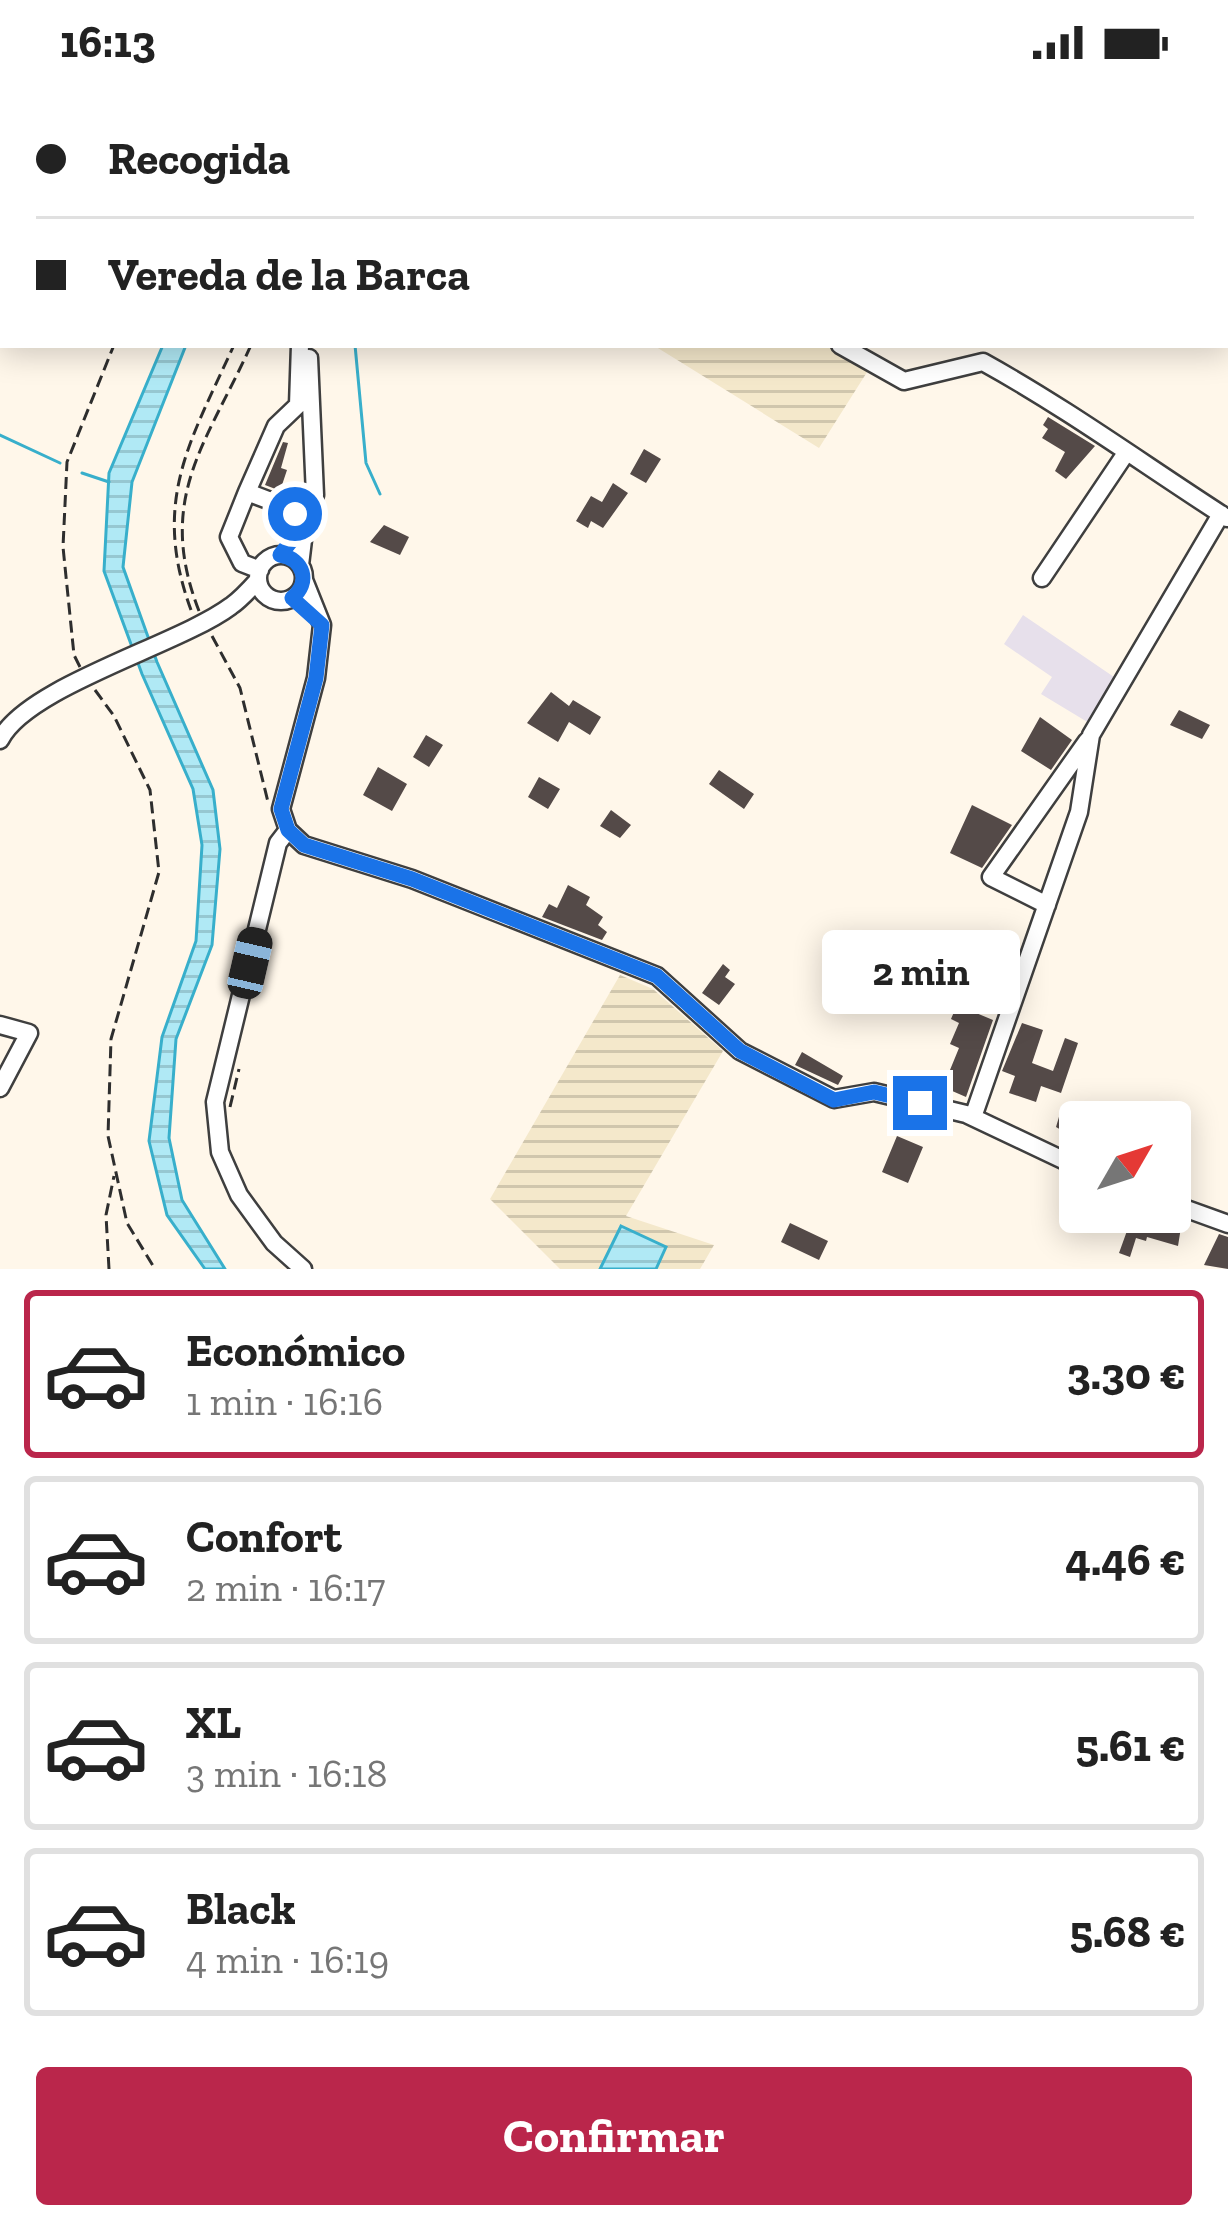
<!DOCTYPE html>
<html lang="es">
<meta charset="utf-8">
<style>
:root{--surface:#fff;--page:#f6f6f6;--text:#222;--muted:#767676;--line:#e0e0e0;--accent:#ba264b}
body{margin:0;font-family:"Zilla Slab",serif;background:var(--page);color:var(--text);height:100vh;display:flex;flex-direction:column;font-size:45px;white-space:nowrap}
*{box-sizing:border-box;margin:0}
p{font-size:39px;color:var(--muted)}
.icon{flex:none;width:66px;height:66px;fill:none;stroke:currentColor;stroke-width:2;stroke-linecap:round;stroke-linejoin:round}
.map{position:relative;height:1185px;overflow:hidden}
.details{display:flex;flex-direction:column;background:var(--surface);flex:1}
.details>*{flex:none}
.banner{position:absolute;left:0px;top:0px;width:1230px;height:264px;box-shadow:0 6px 30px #0003;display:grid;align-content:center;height:264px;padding:0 36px;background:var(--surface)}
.needle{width:78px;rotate:51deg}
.tools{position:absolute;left:1059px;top:1017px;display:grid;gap:24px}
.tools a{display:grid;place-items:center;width:132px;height:132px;border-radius:12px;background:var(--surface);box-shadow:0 6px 30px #0003;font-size:60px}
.end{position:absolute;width:54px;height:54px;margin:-27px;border:15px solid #1a73e8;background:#fff;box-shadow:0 0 0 6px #fff}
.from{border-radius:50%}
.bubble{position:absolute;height:84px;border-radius:12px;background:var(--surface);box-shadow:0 6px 30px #0003;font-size:39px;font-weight:700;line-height:84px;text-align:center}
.car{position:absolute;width:36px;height:72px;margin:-36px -18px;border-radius:15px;box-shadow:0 0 9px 3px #0007;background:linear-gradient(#222 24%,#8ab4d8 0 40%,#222 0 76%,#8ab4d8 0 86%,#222 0)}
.banner b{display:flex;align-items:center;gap:42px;height:114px;font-size:45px}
.banner b+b{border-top:3px solid var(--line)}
.banner i{width:30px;height:30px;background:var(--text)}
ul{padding:21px 0 0;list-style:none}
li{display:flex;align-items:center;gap:36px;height:168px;margin:0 24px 18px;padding:0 12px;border:6px solid var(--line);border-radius:12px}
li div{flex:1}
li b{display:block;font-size:45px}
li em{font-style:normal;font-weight:700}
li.selected{border-color:var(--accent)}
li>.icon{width:108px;height:108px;stroke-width:1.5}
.action{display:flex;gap:24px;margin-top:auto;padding:24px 36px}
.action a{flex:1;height:138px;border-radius:12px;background:var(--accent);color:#fff;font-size:48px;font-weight:700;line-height:138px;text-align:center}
.status{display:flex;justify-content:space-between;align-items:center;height:84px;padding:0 60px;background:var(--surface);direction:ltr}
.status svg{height:33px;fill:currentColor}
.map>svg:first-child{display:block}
.industrial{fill:#e7e0eb}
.farmland{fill:url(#farmland-rules)}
.water{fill:url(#water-rules);stroke:#38afcb;stroke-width:3}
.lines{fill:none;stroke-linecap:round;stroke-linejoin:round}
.stream{stroke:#38afcb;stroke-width:3}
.building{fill:#544a48}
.minor-casing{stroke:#3f3f3f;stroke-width:21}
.path{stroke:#2e2e2e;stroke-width:3;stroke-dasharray:12 6;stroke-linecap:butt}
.minor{stroke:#fff;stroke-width:16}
.route{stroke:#1a73e8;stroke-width:15}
</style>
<div class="status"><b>16:13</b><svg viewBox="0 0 49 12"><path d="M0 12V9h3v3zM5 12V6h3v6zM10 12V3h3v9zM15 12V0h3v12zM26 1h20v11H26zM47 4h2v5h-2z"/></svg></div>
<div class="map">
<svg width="1228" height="1185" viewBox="0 0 1228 1185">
<defs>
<pattern id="farmland-rules" width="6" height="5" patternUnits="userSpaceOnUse" patternTransform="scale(3)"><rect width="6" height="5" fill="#f4e8cb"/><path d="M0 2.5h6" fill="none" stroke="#d0c6ad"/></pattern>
<pattern id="water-rules" width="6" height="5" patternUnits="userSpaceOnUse" patternTransform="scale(3)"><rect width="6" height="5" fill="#b0e9f5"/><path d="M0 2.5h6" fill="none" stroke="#96c7d1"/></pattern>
</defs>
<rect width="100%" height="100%" fill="#fff7ea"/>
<!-- industrial -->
<path class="industrial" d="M 1023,531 L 1114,593 L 1089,639 L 1041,610 L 1052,593 L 1004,560 Z"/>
<!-- farmland -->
<path class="farmland" d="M 653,261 L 825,261 L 869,285 L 819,364 Z
M 620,891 L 653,905 L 723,967 L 626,1132 L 714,1161 L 700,1185 L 560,1185 L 490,1115 Z"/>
<!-- water -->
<path class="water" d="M 163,261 L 186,261 L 132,398 L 123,483 L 157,578 L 213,706 L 220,765 L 212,861 L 176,955 L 169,1054 L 182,1116 L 225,1185 L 205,1185 L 167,1131 L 149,1057 L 162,953 L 196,857 L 202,761 L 193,705 L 142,590 L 104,487 L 109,389 Z
M 621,1142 L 666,1163 L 656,1185 L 600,1185 Z"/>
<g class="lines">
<!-- stream -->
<path class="stream" d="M 356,3 L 356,0
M 0,84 L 3,89
M 0,220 L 3,218
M 355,261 L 366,379 L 380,410
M 0,351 L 60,379
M 82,389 L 109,398"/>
</g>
<!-- building -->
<path class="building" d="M 1048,333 L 1095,362 L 1066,395 L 1055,387 L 1065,368 L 1042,354 L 1048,345 L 1043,341 Z
M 283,358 L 288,359 L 281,384 L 287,386 L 281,404 L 287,406 L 286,409 L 265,401 Z
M 644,365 L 661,375 L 646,399 L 630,390 Z
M 613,399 L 628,409 L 603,444 L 591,437 L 588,444 L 576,437 L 591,412 L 602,418 Z
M 384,441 L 409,453 L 400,471 L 370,458 Z
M 551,608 L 569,622 L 573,616 L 601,633 L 590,651 L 569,638 L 558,658 L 527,639 Z
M 1179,626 L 1210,641 L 1202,655 L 1170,641 Z
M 1040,633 L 1072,656 L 1051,686 L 1021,667 Z
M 426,651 L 443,661 L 429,683 L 413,673 Z
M 378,683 L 407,700 L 392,727 L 363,711 Z
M 719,686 L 754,710 L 744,725 L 709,700 Z
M 539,693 L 560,705 L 548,725 L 528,713 Z
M 972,721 L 1012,741 L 982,784 L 950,769 Z
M 611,726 L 631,741 L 620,754 L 600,742 Z
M 568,801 L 590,813 L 586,821 L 603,833 L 598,841 L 607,848 L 602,856 L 542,833 L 549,820 L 557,824 Z
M 723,880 L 730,886 L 725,893 L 735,900 L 719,921 L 702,909 Z
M 957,921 L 993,936 L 966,1013 L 943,1003 L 959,964 L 950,960 L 959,939 L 951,935 Z
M 1022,939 L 1043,946 L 1032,979 L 1053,987 L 1065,954 L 1078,959 L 1061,1009 L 1041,1002 L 1036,1018 L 1009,1009 L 1015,992 L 1002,987 Z
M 802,968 L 843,992 L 838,1001 L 795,981 Z
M 1061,1026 L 1080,1034 L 1080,1057 L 1056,1043 Z
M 897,1052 L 923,1063 L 908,1099 L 882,1088 Z
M 1167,1132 L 1182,1137 L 1178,1162 L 1147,1153 L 1146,1157 L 1136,1154 L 1130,1173 L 1119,1169 L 1132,1133 L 1163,1144 Z
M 790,1139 L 828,1157 L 819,1176 L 781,1158 Z
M 1219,1150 L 1228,1153 L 1228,1185 L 1204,1181 Z"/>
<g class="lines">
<defs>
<path id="minor" d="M 530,0 L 533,3
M 312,3 L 313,0
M 0,46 L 3,62
M 840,261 L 904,297 L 983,278 C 1068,325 1146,382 1227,434
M 247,408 L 229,453 L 242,479 L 260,486
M 292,456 L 295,430 L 289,424 L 247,408 L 276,342 L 298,321 L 300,261
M258 494a23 23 0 1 1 46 0a23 23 0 1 1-46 0Z
M 300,481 L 305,439 L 315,411 L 309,274
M 1042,494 L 1126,369
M 304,496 L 322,541 L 316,594 L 281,725 L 288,746 L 304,761 L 412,795 L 657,892 L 740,967 L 834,1015 L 874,1008 L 966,1030 L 1080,1084
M 0,656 C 27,602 179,561 231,522 C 241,515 250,505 258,496
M 288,746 L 278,759 L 215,1018 L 220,1068 L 239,1111 L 274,1159 L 303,1185
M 1047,821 L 991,793 L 1087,657
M 0,941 L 29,949 L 0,1004
M 973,1033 L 1079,728 L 1091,651 L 1221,430
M 1170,1119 L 1228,1140"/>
</defs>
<!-- minor casing -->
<use href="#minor" class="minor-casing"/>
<!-- path -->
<path class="path" d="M 287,0 L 287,3
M 292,0 L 292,3
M 175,3 L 175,0
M 0,126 L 3,123
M 191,526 C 151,417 190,358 234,261
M 199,527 C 155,414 207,359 251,261
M 212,552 L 240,604 L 268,718
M 80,583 L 74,571 L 63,463 L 67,378 L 114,261
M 95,606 L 114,632 L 150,706 L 159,788 L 111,955 L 108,1052 L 127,1139 L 155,1185
M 230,1023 L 239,985
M 109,1185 L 106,1131 L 114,1092"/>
<!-- minor -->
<use href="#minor" class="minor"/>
</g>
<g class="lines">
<!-- route -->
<path class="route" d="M 295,430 L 292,456 L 280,471 C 304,475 311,499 292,514 L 322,541 L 316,594 L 281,725 L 288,746 L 304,761 L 412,795 L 657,892 L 740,967 L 834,1016 L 874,1008 L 920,1019"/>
</g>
</svg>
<div class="tools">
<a><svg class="needle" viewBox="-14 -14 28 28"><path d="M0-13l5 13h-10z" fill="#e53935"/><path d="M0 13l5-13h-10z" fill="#767676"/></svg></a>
</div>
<i class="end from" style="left:295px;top:430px"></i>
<i class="end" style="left:920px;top:1019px"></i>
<div class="bubble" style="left:822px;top:846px;width:198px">2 min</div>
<i class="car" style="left:250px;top:879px;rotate:13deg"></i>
<div class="banner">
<b><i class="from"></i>Recogida</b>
<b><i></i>Vereda de la Barca</b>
</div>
</div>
<section class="details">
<ul>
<li class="selected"><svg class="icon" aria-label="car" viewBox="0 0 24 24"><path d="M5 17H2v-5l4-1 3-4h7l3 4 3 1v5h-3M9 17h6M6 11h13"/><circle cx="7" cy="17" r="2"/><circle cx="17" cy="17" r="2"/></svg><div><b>Económico</b><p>1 min · 16:16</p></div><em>3.30 €</em></li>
<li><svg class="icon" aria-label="car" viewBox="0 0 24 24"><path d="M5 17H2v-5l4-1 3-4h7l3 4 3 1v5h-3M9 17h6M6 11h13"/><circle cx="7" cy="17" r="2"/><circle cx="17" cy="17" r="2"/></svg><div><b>Confort</b><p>2 min · 16:17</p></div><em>4.46 €</em></li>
<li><svg class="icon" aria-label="car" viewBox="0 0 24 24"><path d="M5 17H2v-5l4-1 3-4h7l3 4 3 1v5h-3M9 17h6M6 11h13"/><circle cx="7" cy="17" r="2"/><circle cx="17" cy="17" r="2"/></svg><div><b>XL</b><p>3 min · 16:18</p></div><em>5.61 €</em></li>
<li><svg class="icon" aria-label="car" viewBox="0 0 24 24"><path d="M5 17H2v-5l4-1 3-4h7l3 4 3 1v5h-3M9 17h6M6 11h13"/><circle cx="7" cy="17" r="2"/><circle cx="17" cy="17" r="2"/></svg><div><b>Black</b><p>4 min · 16:19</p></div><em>5.68 €</em></li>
</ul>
<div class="action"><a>Confirmar</a></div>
</section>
